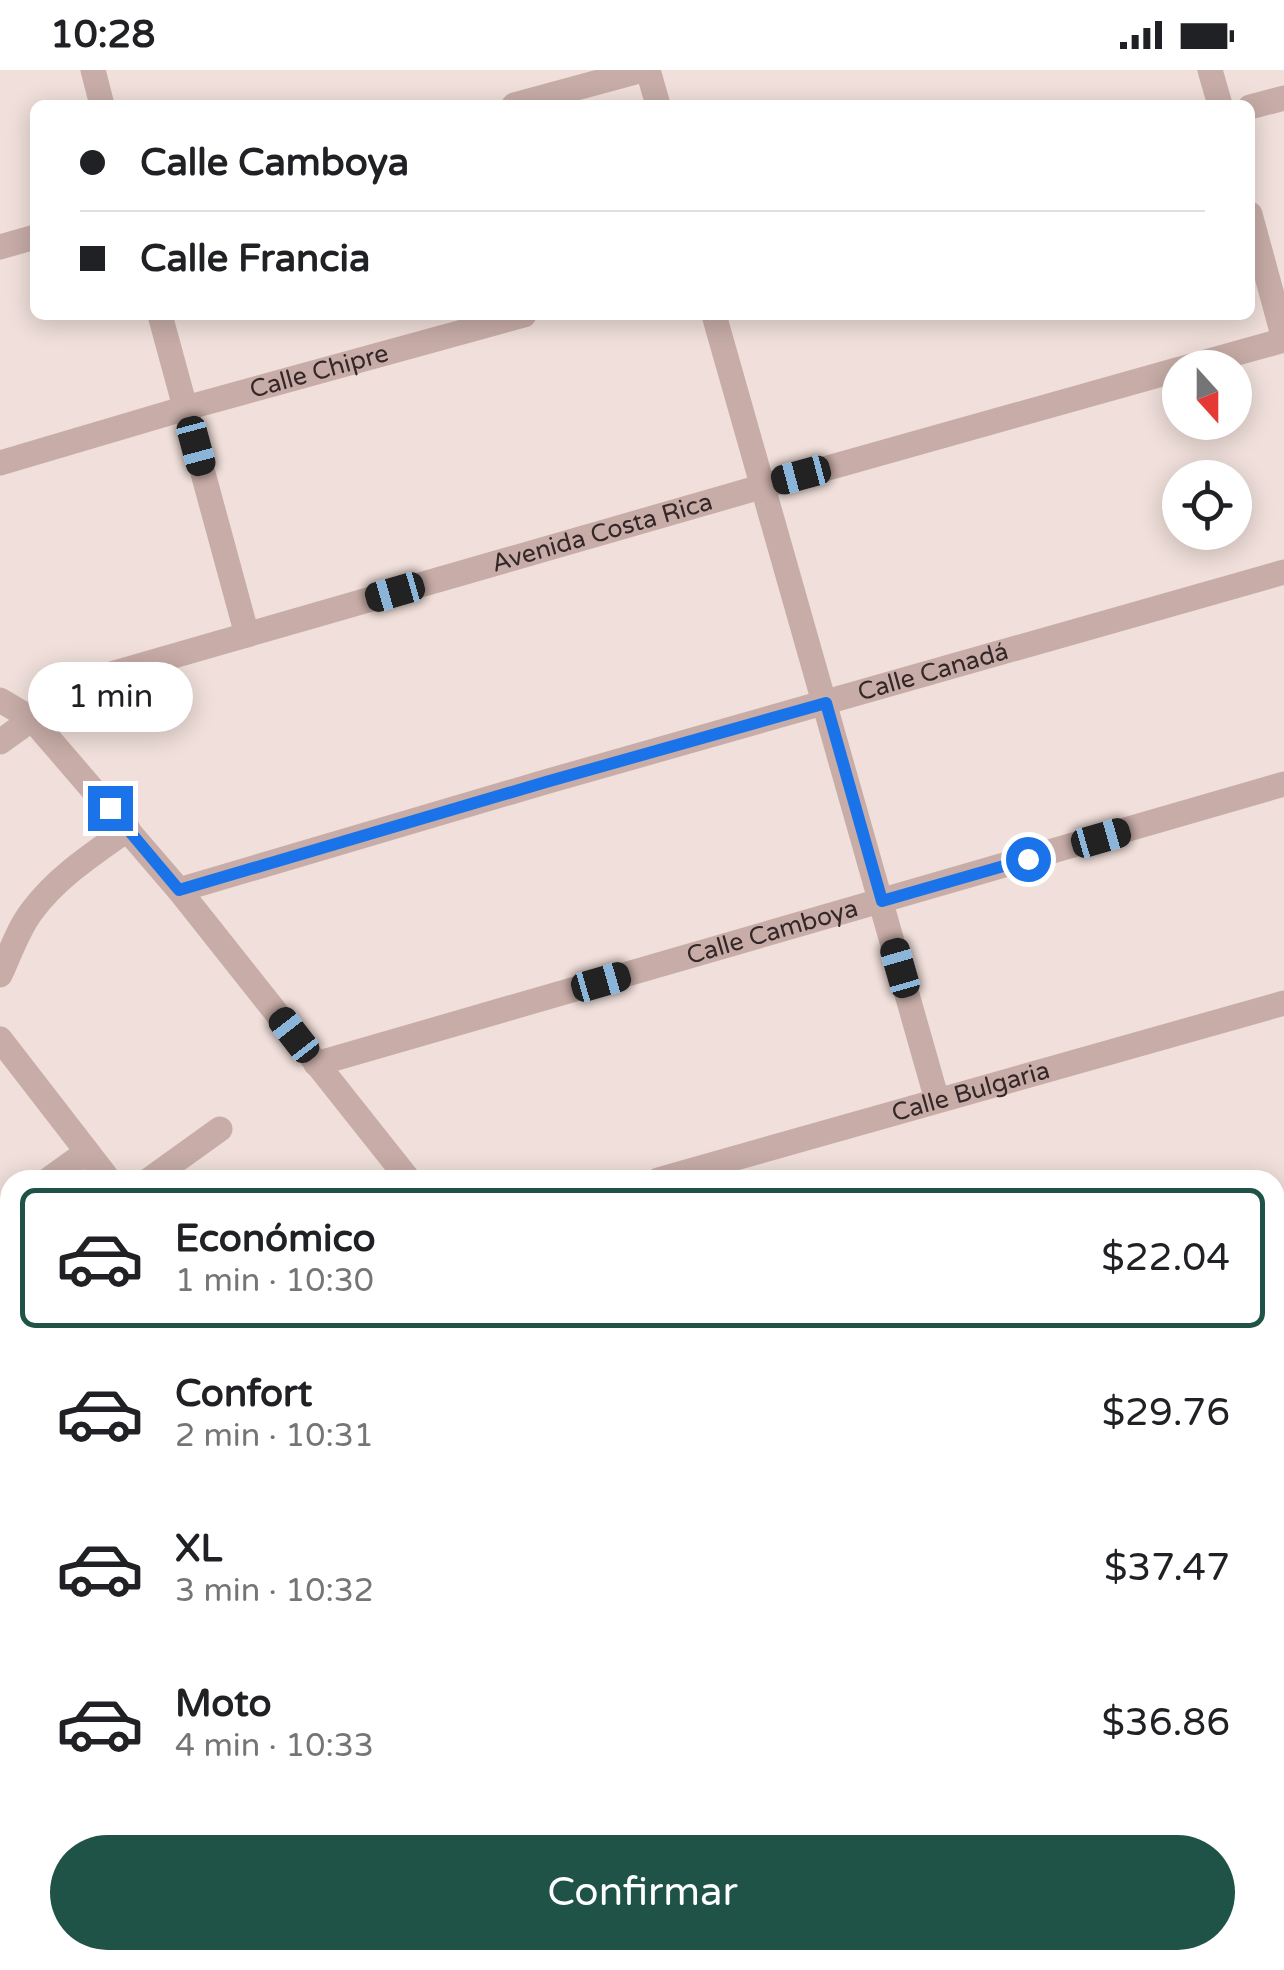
<!DOCTYPE html>
<html lang="es">
<meta charset="utf-8">
<style>
:root{--surface:#fff;--page:#f6f6f6;--text:#202124;--muted:#757577;--line:#e0e0e0;--accent:#1f5347}
body{margin:0;font-family:"Varela Round",sans-serif;background:var(--page);color:var(--text);height:100vh;display:flex;flex-direction:column;font-size:38px;white-space:nowrap}
*{box-sizing:border-box;margin:0}
p{font-size:32px;color:var(--muted)}
.icon{flex:none;width:55px;height:55px;fill:none;stroke:currentColor;stroke-width:2;stroke-linecap:round;stroke-linejoin:round}
.map{position:relative;flex:1;overflow:hidden}
.side{position:absolute;left:0px;top:1100px;width:1285px;height:800px;display:flex;flex-direction:column;background:var(--surface);border-radius:30px 30px 0 0;box-shadow:0 5px 25px #0003}
.side>*{flex:none}
.guide{position:absolute;left:30px;top:30px;width:1225px;height:220px;border-radius:15px;box-shadow:0 5px 25px #0003;display:grid;align-content:center;height:220px;padding:0 50px;background:var(--surface)}
.needle{width:65px;rotate:159deg}
.fabs{position:absolute;left:1162px;top:280px;display:grid;gap:20px}
.fabs a{display:grid;place-items:center;width:90px;height:90px;border-radius:50%;background:var(--surface);box-shadow:0 5px 25px #0003;font-size:50px}
.end{position:absolute;width:45px;height:45px;margin:-22px;border:12px solid #1a73e8;background:#fff;box-shadow:0 0 0 5px #fff}
.from{border-radius:50%}
.bubble{position:absolute;height:70px;border-radius:35px;background:var(--surface);box-shadow:0 5px 25px #0003;font-size:32px;font-weight:600;line-height:70px;text-align:center}
.car{position:absolute;width:30px;height:60px;margin:-30px -15px;border-radius:12px;box-shadow:0 0 8px 2px #0007;background:linear-gradient(#222 24%,#8ab4d8 0 40%,#222 0 76%,#8ab4d8 0 86%,#222 0)}
.guide b{display:flex;align-items:center;gap:35px;height:95px;font-size:38px}
.guide b+b{border-top:2px solid var(--line)}
.guide i{width:25px;height:25px;background:var(--text)}
ul{padding:18px 0 0;list-style:none}
li{display:flex;align-items:center;gap:30px;height:140px;margin:0 20px 15px;padding:0 30px;border:5px solid transparent;border-radius:15px}
li div{flex:1}
li b{display:block;font-size:38px}
li em{font-style:normal;font-weight:600}
li.on{border-color:var(--accent)}
li>.icon{width:90px;height:90px;stroke-width:1.5}
.action{display:flex;gap:20px;margin-top:auto;padding:20px 50px}
.action a{flex:1;height:115px;border-radius:60px;background:var(--accent);color:#fff;font-size:40px;font-weight:600;line-height:115px;text-align:center}
.status{display:flex;justify-content:space-between;align-items:center;height:70px;padding:0 50px;background:var(--surface);direction:ltr}
.status svg{height:28px;fill:currentColor}
.map>svg:first-child{display:block}
.lines{fill:none;stroke-linecap:round;stroke-linejoin:round}
.minor{stroke:#c7aca7;stroke-width:25}
.tertiary{stroke:#c7aca7;stroke-width:25}
.route{stroke:#1a73e8;stroke-width:12}
.labels{text-anchor:middle;dominant-baseline:central;stroke-width:10;stroke-linejoin:round;paint-order:stroke}
.street-label{font-size:25px;fill:#342727;stroke:#f8eae6}
</style>
<div class="status"><b>10:28</b><svg viewBox="0 0 49 12"><path d="M0 12V9h3v3zM5 12V6h3v6zM10 12V3h3v9zM15 12V0h3v12zM26 1h20v11H26zM47 4h2v5h-2z"/></svg></div>
<div class="map">
<svg width="1284" height="1900" viewBox="0 0 1284 1900">
<rect width="100%" height="100%" fill="#f0dfda"/>
<g class="lines">
<!-- minor -->
<g class="minor">
<path d="M 93,0 L 102,35"/>
<path d="M 648,0 L 658,35"/>
<path d="M 1210,0 L 1220,35"/>
<path d="M 514,35 L 643,0"/>
<path d="M 1250,37 L 1284,28"/>
<path d="M 1250,144 L 1284,269"/>
<path d="M 0,177 L 35,167"/>
<path d="M 160,245 L 247,565"/>
<path d="M 714,245 L 937,1030"/>
<path id="s1" d="M 0,393 L 186,338 L 524,245"/>
<path d="M 0,630 L 32,649 L 0,672"/>
<path id="s2" d="M 179,820 L 545,712 L 1284,502"/>
<path d="M 0,905 C 10,884 18,859 32,841 C 57,807 94,783 128,759"/>
<path d="M 0,969 L 109,1110"/>
<path id="s3" d="M 316,994 L 1284,714"/>
<path d="M 48,1110 L 87,1082"/>
<path d="M 149,1110 L 220,1059"/>
<path id="s4" d="M 658,1110 L 1284,933"/>
<path d="M 0,1146 L 10,1138"/>
<path d="M 1275,1151 L 1284,1148"/>
<path d="M 1275,1365 L 1284,1363"/>
<path d="M 0,1429 L 10,1421"/>
<path d="M 1275,1580 L 1284,1578"/>
<path d="M 0,1720 L 10,1712"/>
<path d="M 1275,1797 L 1284,1794"/>
<path d="M 725,1890 L 732,1900"/>
<path d="M 131,1900 L 144,1890"/>
<path d="M 502,1900 L 515,1890"/>
</g>
<!-- tertiary -->
<g class="tertiary">
<path d="M 1184,298 L 1284,270"/>
<path id="s5" d="M 409,1110 L 179,820 L 32,649 L 79,617 L 111,604 L 764,416 L 1180,299"/>
<path d="M 1008,1890 L 1016,1900"/>
</g>
</g>
<g class="lines">
<!-- route -->
<path class="route" d="M 110,738 L 179,820 L 546,712 L 826,633 L 882,831 L 1028,789"/>
</g>
<g class="labels">
<!-- street labels -->
<g class="street-label">
<text stroke="none"><textPath href="#s1" startOffset="332">Calle Chipre</textPath></text>
<text stroke="none"><textPath href="#s5" startOffset="1198">Avenida Costa Rica</textPath></text>
<text stroke="none"><textPath href="#s2" startOffset="785">Calle Canadá</textPath></text>
<text stroke="none"><textPath href="#s3" startOffset="475">Calle Camboya</textPath></text>
<text stroke="none"><textPath href="#s4" startOffset="325">Calle Bulgaria</textPath></text>
</g>
</g>
</svg>
<div class="fabs">
<a><svg class="needle" viewBox="-14 -14 28 28"><path d="M0-13l5 13h-10z" fill="#e53935"/><path d="M0 13l5-13h-10z" fill="#757577"/></svg></a>
<a><svg class="icon" aria-label="locate" viewBox="0 0 24 24"><circle cx="12" cy="12" r="6"/><path d="M12 2v4M12 18v4M2 12h4M18 12h4"/></svg></a>
</div>
<i class="end from" style="left:1028px;top:789px"></i>
<i class="end" style="left:110px;top:738px"></i>
<div class="bubble" style="left:28px;top:592px;width:165px">1 min</div>
<i class="car" style="left:196px;top:376px;rotate:165deg"></i>
<i class="car" style="left:801px;top:405px;rotate:255deg"></i>
<i class="car" style="left:395px;top:522px;rotate:254deg"></i>
<i class="car" style="left:1101px;top:768px;rotate:74deg"></i>
<i class="car" style="left:900px;top:898px;rotate:344deg"></i>
<i class="car" style="left:601px;top:912px;rotate:74deg"></i>
<i class="car" style="left:294px;top:965px;rotate:322deg"></i>
<div class="guide">
<b><i class="from"></i>Calle Camboya</b>
<b><i></i>Calle Francia</b>
</div>
<section class="side">
<ul>
<li class="on"><svg class="icon" aria-label="car" viewBox="0 0 24 24"><path d="M5 17H2v-5l4-1 3-4h7l3 4 3 1v5h-3M9 17h6M6 11h13"/><circle cx="7" cy="17" r="2"/><circle cx="17" cy="17" r="2"/></svg><div><b>Económico</b><p>1 min · 10:30</p></div><em>$22.04</em></li>
<li><svg class="icon" aria-label="car" viewBox="0 0 24 24"><path d="M5 17H2v-5l4-1 3-4h7l3 4 3 1v5h-3M9 17h6M6 11h13"/><circle cx="7" cy="17" r="2"/><circle cx="17" cy="17" r="2"/></svg><div><b>Confort</b><p>2 min · 10:31</p></div><em>$29.76</em></li>
<li><svg class="icon" aria-label="car" viewBox="0 0 24 24"><path d="M5 17H2v-5l4-1 3-4h7l3 4 3 1v5h-3M9 17h6M6 11h13"/><circle cx="7" cy="17" r="2"/><circle cx="17" cy="17" r="2"/></svg><div><b>XL</b><p>3 min · 10:32</p></div><em>$37.47</em></li>
<li><svg class="icon" aria-label="car" viewBox="0 0 24 24"><path d="M5 17H2v-5l4-1 3-4h7l3 4 3 1v5h-3M9 17h6M6 11h13"/><circle cx="7" cy="17" r="2"/><circle cx="17" cy="17" r="2"/></svg><div><b>Moto</b><p>4 min · 10:33</p></div><em>$36.86</em></li>
</ul>
<div class="action"><a>Confirmar</a></div>
</section>
</div>
